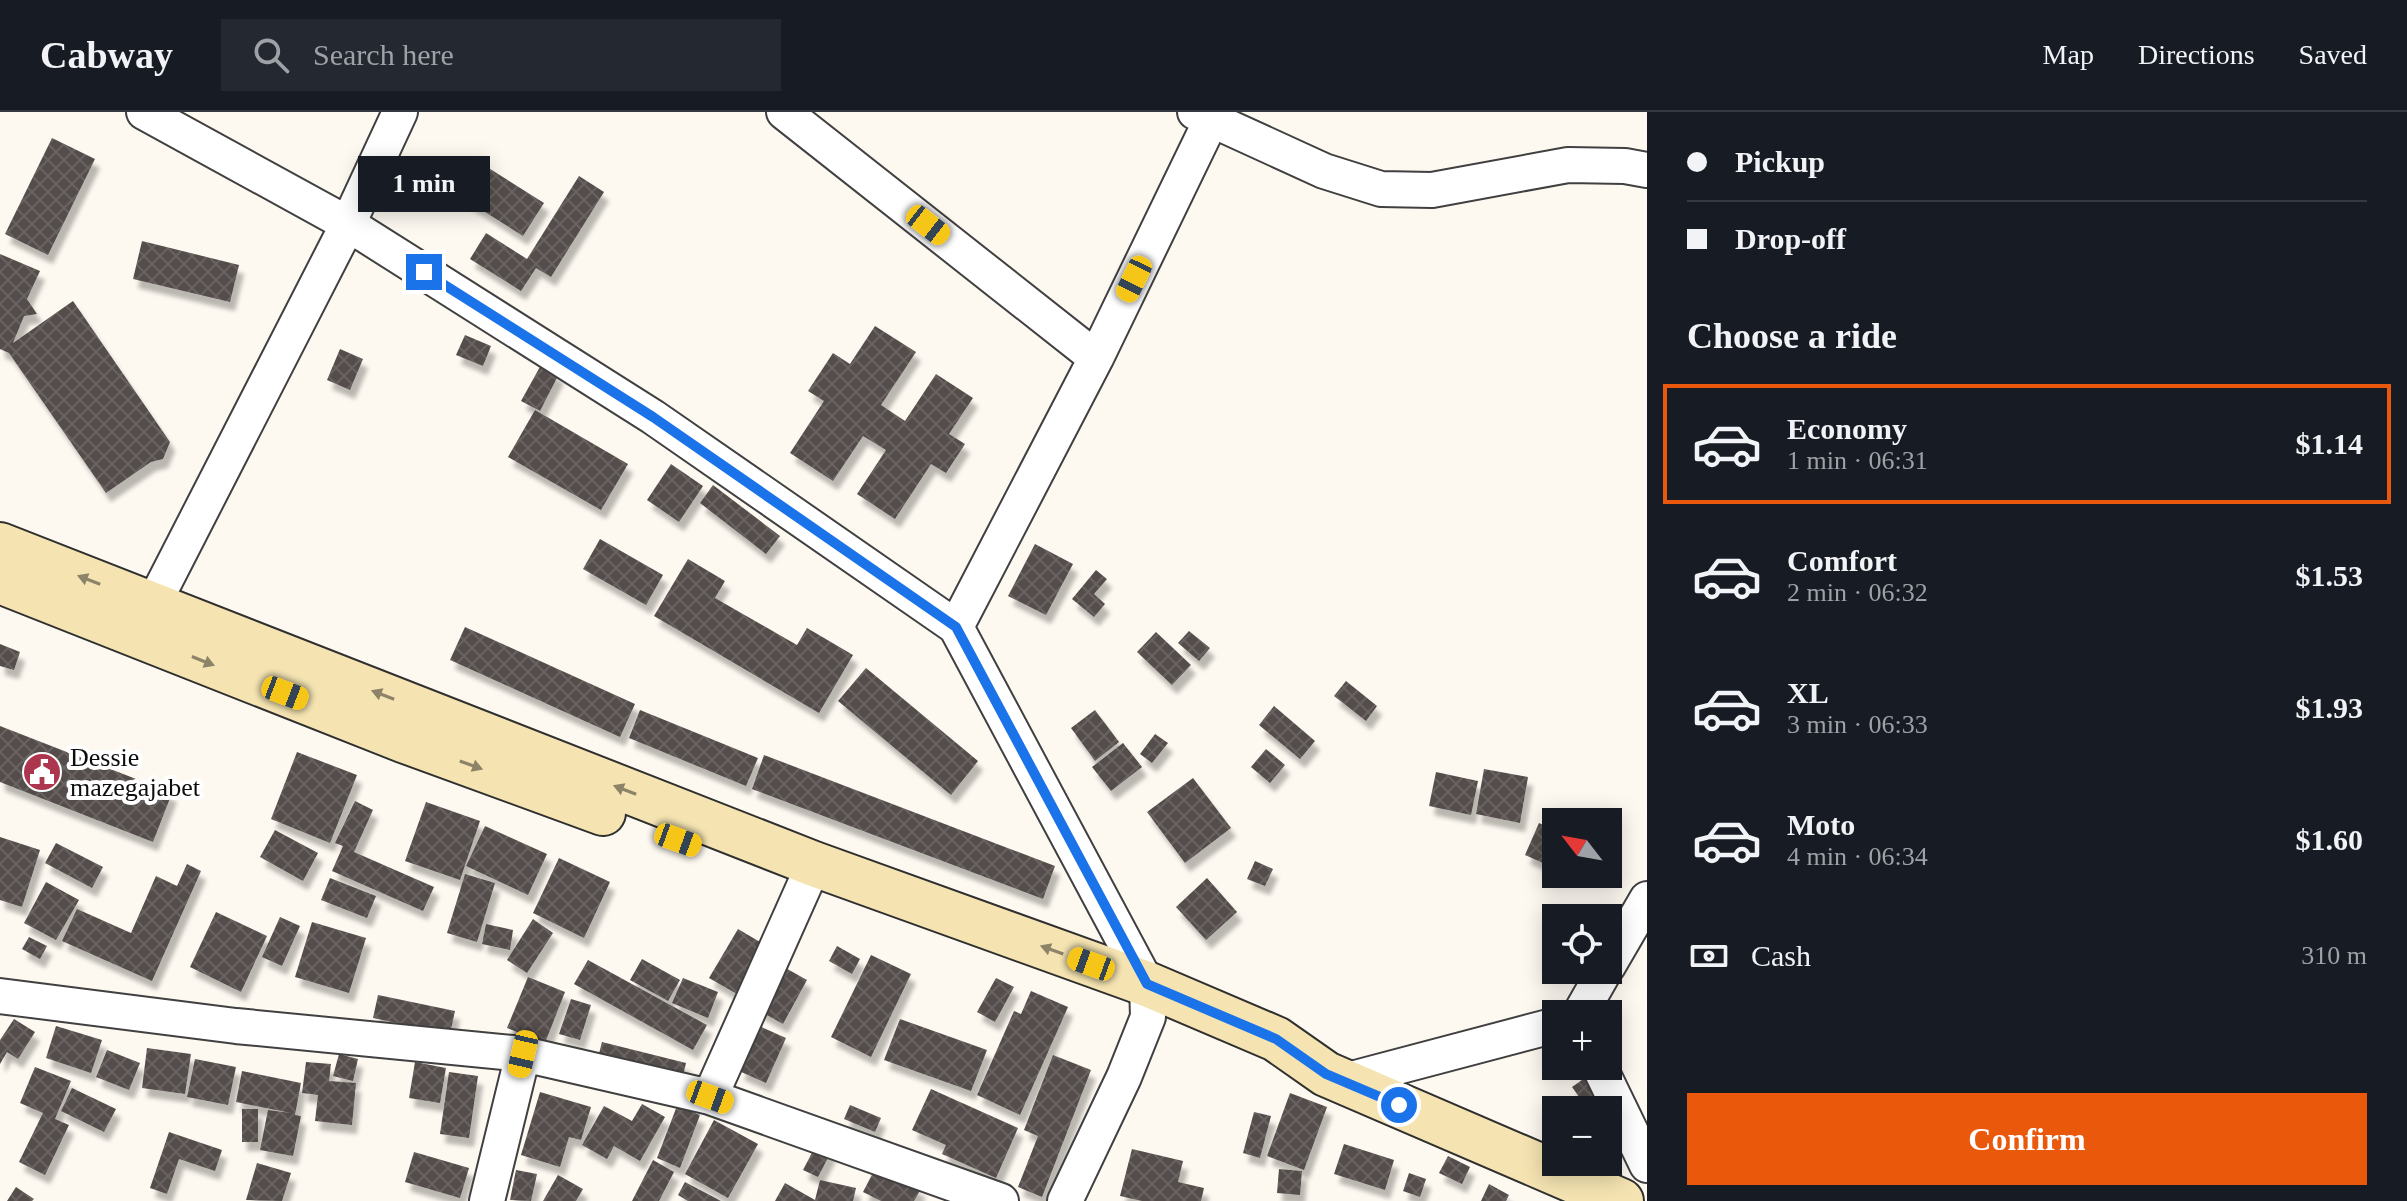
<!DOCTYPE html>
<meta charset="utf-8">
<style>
:root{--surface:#171b24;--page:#242831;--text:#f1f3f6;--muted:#9ea1a6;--line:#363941;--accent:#ea580c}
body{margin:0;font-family:Georgia,serif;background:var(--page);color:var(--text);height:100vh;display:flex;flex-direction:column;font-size:30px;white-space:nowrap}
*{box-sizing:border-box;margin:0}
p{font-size:26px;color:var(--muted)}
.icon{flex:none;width:44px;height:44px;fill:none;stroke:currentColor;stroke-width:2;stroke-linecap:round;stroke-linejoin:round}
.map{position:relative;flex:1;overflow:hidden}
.details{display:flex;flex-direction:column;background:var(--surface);width:760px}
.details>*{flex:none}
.hud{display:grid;align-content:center;height:176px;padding:0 40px;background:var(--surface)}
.needle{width:52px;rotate:301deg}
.tools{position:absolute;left:1542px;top:696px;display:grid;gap:16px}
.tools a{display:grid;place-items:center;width:80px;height:80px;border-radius:0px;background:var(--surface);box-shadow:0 4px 20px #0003;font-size:40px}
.end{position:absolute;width:36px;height:36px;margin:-18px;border:10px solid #1a73e8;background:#fff;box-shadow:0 0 0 4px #fff}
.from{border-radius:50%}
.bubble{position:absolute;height:56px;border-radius:0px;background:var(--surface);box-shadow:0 4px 20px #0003;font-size:26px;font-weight:700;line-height:56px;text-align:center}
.car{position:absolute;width:24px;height:48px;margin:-24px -12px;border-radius:10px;box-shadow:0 0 6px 2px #0007;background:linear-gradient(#f5c518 24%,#345 0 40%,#f5c518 0 76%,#345 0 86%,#f5c518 0)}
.hud b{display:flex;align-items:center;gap:28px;height:76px;font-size:30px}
.hud b+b{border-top:2px solid var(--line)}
.hud i{width:20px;height:20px;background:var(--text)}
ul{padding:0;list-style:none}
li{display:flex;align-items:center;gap:24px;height:120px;margin:0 16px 12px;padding:0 24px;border:4px solid transparent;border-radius:0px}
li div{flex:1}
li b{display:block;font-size:30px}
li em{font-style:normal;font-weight:700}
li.on{border-color:var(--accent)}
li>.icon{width:72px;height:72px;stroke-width:1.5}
h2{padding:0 40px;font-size:36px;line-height:96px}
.pay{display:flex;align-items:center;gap:20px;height:88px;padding:0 40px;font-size:30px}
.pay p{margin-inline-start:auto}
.cta{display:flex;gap:16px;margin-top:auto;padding:16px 40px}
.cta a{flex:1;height:92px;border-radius:0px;background:var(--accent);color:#fff;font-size:32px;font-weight:700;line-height:92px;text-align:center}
header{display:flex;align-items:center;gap:48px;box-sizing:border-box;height:112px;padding:0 40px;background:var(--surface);border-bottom:2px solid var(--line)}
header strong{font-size:38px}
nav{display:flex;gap:44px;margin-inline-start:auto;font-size:28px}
.search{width:560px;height:72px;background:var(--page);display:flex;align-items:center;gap:20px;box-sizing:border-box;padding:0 28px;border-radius:0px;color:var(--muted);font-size:30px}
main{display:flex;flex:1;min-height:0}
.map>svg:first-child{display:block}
.building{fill:url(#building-cross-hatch);filter:url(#shadow)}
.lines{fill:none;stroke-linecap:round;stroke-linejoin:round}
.street-casing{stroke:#404040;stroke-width:38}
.secondary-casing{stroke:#2f2f2f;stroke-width:48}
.street{stroke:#fff;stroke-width:34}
.secondary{stroke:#f5e4b2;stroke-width:44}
.oneway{fill:#8d8368}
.route{stroke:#1a73e8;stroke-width:10}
.labels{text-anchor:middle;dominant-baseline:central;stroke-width:8;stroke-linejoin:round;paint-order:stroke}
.poi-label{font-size:26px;fill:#0d0d0d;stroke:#fff;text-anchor:start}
</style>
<header>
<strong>Cabway</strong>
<div class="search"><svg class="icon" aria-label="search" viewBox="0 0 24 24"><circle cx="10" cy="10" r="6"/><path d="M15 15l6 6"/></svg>Search here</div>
<nav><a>Map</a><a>Directions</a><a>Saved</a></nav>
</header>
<main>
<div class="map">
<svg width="1647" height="1089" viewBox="0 0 1647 1089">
<defs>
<pattern id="building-cross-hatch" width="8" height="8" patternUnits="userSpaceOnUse" patternTransform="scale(2)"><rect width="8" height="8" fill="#554d4b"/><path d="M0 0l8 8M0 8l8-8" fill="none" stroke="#686260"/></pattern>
<filter id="shadow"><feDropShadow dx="5" dy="9" stdDeviation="2" flood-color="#0004"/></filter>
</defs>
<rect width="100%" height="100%" fill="#fdf8f0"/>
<!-- building -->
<path class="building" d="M 52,26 L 95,47 L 48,143 L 5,122 Z
M 479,50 L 544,91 L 523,124 L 458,83 Z
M 579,64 L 604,80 L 551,165 L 536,156 L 521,179 L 470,147 L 486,121 L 527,147 Z
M 142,129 L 239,153 L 230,190 L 133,167 Z
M 0,142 L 40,159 L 27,187 L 37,202 L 24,204 L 13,231 L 73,189 L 170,330 L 163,347 L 151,350 L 106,381 L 9,241 L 0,237 Z
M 875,214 L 916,240 L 881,293 L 905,309 L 936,262 L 973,286 L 949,322 L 965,332 L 946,361 L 931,352 L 895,407 L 857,382 L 886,338 L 863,324 L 833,369 L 790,341 L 824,289 L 808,279 L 833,241 L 850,252 Z
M 465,223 L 491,234 L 483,254 L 456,243 Z
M 340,237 L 363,247 L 350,278 L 327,268 Z
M 541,253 L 559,262 L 540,299 L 521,289 Z
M 535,298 L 628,352 L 601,398 L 508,345 Z
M 671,352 L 703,374 L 679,410 L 647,388 Z
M 713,373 L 780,424 L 766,442 L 700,391 Z
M 600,427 L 663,463 L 646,493 L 583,457 Z
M 1035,432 L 1073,452 L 1046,503 L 1008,484 Z
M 688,447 L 725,469 L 715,486 L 797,533 L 807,516 L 853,543 L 819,601 L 654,504 Z
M 1096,458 L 1107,467 L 1094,482 L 1105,492 L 1094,505 L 1072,487 Z
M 465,515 L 635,592 L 620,625 L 450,548 Z
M 1189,519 L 1210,536 L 1199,549 L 1178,531 Z
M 1156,520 L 1191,553 L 1172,573 L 1137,540 Z
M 0,532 L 20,540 L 14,558 L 0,554 Z
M 866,556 L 978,649 L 951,683 L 838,589 Z
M 1346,569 L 1377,594 L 1366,609 L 1334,584 Z
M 1274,594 L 1315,629 L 1300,647 L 1259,613 Z
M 640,598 L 758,646 L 746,674 L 629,626 Z
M 1095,598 L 1119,630 L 1095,649 L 1071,616 Z
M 0,614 L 172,681 L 153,730 L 0,670 Z
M 1155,622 L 1168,631 L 1152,651 L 1140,642 Z
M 1123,631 L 1142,655 L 1111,679 L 1092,655 Z
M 1266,637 L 1285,653 L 1270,671 L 1251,655 Z
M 297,640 L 357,663 L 330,731 L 271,707 Z
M 764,643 L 1055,754 L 1043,787 L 752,677 Z
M 1484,657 L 1528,665 L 1520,711 L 1476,702 Z
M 1436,660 L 1478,669 L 1471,703 L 1429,694 Z
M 1193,666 L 1231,716 L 1185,751 L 1147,700 Z
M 355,689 L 373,698 L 354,740 L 434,775 L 423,799 L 332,759 L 343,734 L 335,731 Z
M 426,690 L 480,709 L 460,768 L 405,749 Z
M 1539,711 L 1556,719 L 1543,751 L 1525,743 Z
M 485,714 L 547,742 L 528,783 L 466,754 Z
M 275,718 L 318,741 L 303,769 L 260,745 Z
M 0,725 L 40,738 L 22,795 L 0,788 Z
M 56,731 L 103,755 L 92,776 L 45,751 Z
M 559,746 L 610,770 L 584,826 L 533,801 Z
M 1255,749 L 1273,757 L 1265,774 L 1247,767 Z
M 187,752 L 201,759 L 152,869 L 62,829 L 77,797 L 131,821 L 156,764 L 177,774 Z
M 465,762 L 495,771 L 477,830 L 447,821 Z
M 330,766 L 376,784 L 367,806 L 321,788 Z
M 1207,766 L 1237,800 L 1206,828 L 1176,795 Z
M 46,770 L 79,788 L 56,828 L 24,811 Z
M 216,800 L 267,824 L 241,880 L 190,855 Z
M 280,805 L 300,814 L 282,854 L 262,845 Z
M 533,807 L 553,821 L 527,861 L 507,848 Z
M 312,810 L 366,826 L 349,881 L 295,865 Z
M 486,812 L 513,818 L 510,838 L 482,832 Z
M 738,817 L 765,833 L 737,882 L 709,866 Z
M 29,825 L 47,834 L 40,847 L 22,837 Z
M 837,834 L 860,847 L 852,862 L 829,849 Z
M 871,843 L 911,862 L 871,945 L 831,925 Z
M 642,847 L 680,868 L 668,889 L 630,868 Z
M 588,848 L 707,913 L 693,938 L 574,872 Z
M 782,854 L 807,868 L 783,912 L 758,898 Z
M 528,865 L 565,880 L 545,931 L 507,916 Z
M 683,866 L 718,880 L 708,906 L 672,891 Z
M 996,866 L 1014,875 L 995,910 L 977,900 Z
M 1031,879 L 1068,895 L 1020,1003 L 977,983 L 1014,899 L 1021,902 Z
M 378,883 L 455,899 L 450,922 L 373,906 Z
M 571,887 L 591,893 L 580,928 L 559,922 Z
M 14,907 L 35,920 L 18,947 L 7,940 L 0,952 L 0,928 Z
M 900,907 L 987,938 L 971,979 L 884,948 Z
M 56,914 L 102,928 L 91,961 L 46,946 Z
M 759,914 L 786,926 L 766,971 L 739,959 Z
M 602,930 L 686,951 L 681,973 L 596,953 Z
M 147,936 L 191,942 L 185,982 L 142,976 Z
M 107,938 L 140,951 L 129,978 L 96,965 Z
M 339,942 L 358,947 L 353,969 L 333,964 Z
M 1053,943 L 1091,958 L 1042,1085 L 1018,1075 L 1038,1024 L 1024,1018 Z
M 195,947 L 236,955 L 228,993 L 187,985 Z
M 306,950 L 331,952 L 329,969 L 356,971 L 352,1013 L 315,1009 L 318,983 L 302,981 Z
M 415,950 L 446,956 L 440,991 L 409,986 Z
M 35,955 L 71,969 L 55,1007 L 69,1013 L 45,1063 L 19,1050 L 43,1001 L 20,991 Z
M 242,959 L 301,971 L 295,1003 L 301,1004 L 293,1044 L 260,1038 L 268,998 L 291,1001 L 236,990 Z
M 449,960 L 478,964 L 469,1026 L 440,1022 Z
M 1589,963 L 1604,985 L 1587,996 L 1572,975 Z
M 72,976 L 116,997 L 104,1020 L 61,999 Z
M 931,977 L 1018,1016 L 996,1066 L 942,1042 L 946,1033 L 912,1018 Z
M 540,980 L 591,995 L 581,1028 L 569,1025 L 560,1055 L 521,1043 Z
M 1290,981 L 1327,995 L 1304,1058 L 1267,1044 Z
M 642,992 L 665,1005 L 640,1049 L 614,1034 L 607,1047 L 582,1033 L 604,994 L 632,1009 Z
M 850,993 L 881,1006 L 875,1020 L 844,1007 Z
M 677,994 L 700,1003 L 680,1056 L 657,1046 Z
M 242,997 L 258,997 L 258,1030 L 242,1030 Z
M 1254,1000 L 1271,1004 L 1260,1046 L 1243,1041 Z
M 714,1008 L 758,1032 L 728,1086 L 685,1062 Z
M 169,1020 L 222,1038 L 215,1059 L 179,1047 L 167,1082 L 150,1076 Z
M 1344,1032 L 1394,1048 L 1385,1078 L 1334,1062 Z
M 816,1033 L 831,1040 L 818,1065 L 803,1058 Z
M 1132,1037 L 1183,1049 L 1178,1070 L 1204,1076 L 1201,1089 L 1142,1089 L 1120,1084 Z
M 414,1040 L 469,1056 L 460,1086 L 405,1070 Z
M 1448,1044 L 1470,1055 L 1462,1072 L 1439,1061 Z
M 653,1048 L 674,1060 L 659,1089 L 632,1089 Z
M 257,1051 L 291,1061 L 282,1089 L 246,1088 Z
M 877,1053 L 921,1077 L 914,1089 L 881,1089 L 863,1080 Z
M 1279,1057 L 1302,1059 L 1300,1083 L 1277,1081 Z
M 516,1058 L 537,1062 L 531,1089 L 510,1088 Z
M 1409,1061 L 1426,1067 L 1420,1085 L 1403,1079 Z
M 558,1063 L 583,1077 L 576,1089 L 543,1089 Z
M 820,1068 L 856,1076 L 853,1089 L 775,1089 L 785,1071 L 815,1088 Z
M 685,1070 L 721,1089 L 688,1089 L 678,1083 Z
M 1489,1072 L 1509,1083 L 1506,1089 L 1481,1089 Z
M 16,1075 L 34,1087 L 32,1089 L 7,1089 Z"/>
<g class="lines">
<defs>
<path id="street" d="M 144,0 L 348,112 L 653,305 L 956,515 L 1147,872 L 1148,905 L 1124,965 L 1065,1089
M 784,0 L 1096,246
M 1195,0 L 1324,59 L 1381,77 L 1432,78 L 1568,53 L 1625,54 L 1647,58
M 142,514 L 348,112 L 400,0
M 956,515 L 1096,246 L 1215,0
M 1608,854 L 1647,787
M 0,884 L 236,914 L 523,942 L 710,985 L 1001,1089
M 1580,902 L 1605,858
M 1599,954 L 1647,1053
M 1344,969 L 1556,913
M 710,985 L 814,752
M 487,1089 L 523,942"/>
<path id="secondary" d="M 0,433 L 814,752 L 1147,872 L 1276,927 L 1326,962 L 1621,1089
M 0,469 L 403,628 L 603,701"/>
</defs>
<!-- street casing -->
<use href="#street" class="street-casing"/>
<!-- secondary casing -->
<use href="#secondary" class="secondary-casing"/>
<!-- street -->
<use href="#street" class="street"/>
<!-- secondary -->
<use href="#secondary" class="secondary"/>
</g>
<!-- one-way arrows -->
<defs><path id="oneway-solid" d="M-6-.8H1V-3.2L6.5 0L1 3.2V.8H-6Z" transform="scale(2)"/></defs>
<g class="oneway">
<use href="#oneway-solid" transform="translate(89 468) rotate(-159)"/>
<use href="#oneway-solid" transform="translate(203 549) rotate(22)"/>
<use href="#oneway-solid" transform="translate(383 583) rotate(-159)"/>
<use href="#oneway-solid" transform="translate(471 653) rotate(20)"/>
<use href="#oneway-solid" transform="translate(625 678) rotate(-159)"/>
<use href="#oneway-solid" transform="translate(1052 838) rotate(-160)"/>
</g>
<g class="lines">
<!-- route -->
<path class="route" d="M 424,160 L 653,305 L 956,515 L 1147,872 L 1276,927 L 1326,962 L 1399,993"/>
</g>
<!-- icons -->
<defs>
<symbol id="civic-disc" viewBox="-11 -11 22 22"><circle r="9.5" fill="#ac364d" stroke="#fff"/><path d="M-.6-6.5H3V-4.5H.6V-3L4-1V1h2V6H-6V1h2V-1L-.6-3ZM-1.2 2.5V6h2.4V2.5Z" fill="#fff"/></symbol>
</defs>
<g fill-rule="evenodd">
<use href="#civic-disc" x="20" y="638" width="44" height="44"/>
</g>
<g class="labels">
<!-- poi labels -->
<g class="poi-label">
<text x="70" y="645">Dessie<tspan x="70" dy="30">mazegajabet</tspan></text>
</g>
</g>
</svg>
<div class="tools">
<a><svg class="needle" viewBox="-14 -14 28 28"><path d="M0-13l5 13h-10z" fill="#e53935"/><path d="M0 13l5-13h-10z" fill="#9ea1a6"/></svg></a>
<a><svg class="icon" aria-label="locate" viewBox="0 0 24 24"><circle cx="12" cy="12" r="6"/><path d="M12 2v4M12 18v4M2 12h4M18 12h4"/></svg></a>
<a>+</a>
<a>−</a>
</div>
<i class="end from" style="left:1399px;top:993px"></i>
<i class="end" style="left:424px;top:160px"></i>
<div class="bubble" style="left:358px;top:44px;width:132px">1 min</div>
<i class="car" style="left:928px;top:113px;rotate:128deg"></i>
<i class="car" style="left:1134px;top:167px;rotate:206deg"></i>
<i class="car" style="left:285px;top:581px;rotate:111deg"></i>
<i class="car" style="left:678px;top:728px;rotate:110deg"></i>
<i class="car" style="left:1091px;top:852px;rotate:290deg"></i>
<i class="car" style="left:523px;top:942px;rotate:193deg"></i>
<i class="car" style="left:710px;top:985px;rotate:110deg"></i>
</div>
<section class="details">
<div class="hud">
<b><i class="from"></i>Pickup</b>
<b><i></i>Drop-off</b>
</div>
<h2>Choose a ride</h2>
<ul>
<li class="on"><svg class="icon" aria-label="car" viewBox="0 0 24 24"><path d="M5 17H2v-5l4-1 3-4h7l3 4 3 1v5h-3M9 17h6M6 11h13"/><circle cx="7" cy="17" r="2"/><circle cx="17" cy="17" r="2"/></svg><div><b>Economy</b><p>1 min · 06:31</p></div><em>$1.14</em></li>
<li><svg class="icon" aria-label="car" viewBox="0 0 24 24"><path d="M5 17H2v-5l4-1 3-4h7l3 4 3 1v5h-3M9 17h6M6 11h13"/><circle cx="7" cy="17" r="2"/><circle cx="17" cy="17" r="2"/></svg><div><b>Comfort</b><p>2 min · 06:32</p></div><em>$1.53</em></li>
<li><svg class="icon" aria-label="car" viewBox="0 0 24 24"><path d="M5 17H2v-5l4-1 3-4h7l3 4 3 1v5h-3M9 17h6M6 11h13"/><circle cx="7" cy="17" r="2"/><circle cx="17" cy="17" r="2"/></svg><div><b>XL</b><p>3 min · 06:33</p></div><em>$1.93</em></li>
<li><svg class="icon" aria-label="car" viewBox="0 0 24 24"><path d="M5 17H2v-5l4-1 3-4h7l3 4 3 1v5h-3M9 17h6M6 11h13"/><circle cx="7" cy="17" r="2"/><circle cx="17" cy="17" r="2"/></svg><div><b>Moto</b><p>4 min · 06:34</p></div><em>$1.60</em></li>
</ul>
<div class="pay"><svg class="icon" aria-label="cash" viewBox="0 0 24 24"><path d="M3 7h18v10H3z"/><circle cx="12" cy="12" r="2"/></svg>Cash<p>310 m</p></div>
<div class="cta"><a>Confirm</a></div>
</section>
</main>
